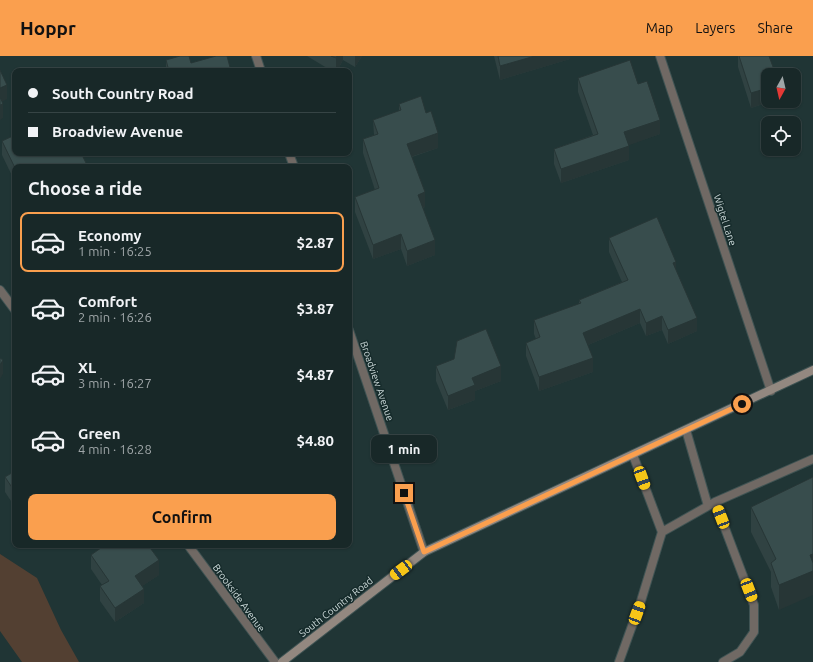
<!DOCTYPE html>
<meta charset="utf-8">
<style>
:root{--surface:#182828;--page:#253434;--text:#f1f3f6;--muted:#9fa6a8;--line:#364445;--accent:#fa9f4e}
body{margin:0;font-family:Ubuntu,sans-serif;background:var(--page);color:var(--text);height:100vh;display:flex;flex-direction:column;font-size:15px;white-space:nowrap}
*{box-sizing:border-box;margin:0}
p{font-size:13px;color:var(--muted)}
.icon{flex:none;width:22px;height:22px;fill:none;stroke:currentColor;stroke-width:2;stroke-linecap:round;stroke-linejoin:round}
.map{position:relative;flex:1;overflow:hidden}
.details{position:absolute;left:12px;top:108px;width:340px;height:384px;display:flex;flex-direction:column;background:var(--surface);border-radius:8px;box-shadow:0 1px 3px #0004,0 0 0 1px var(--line)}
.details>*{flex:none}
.guide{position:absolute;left:12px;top:12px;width:340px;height:88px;border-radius:8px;box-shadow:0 1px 3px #0004,0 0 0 1px var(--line);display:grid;align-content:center;height:88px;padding:0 16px;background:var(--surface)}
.needle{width:26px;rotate:188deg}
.buttons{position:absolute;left:761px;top:12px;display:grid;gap:8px}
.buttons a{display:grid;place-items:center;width:40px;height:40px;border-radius:8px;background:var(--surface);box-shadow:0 1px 3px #0004,0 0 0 1px var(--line);font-size:20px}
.end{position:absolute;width:18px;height:18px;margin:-9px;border:5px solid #fa9f4e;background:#111;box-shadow:0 0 0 2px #111}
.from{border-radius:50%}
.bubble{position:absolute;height:28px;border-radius:8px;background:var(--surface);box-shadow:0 1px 3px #0004,0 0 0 1px var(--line);font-size:13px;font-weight:600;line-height:28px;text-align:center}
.car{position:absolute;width:12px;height:24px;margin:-12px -6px;border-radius:5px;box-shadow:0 0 3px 1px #0007;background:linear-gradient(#f5c518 24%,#345 0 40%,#f5c518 0 76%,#345 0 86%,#f5c518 0)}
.guide b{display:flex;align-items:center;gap:14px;height:38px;font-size:15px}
.guide b+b{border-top:1px solid var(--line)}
.guide i{width:10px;height:10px;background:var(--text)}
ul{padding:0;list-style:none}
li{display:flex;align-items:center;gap:12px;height:60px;margin:0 8px 6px;padding:0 8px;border:2px solid transparent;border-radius:8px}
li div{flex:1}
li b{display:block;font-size:15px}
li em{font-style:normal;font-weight:600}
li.current{border-color:var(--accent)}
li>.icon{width:36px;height:36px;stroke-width:1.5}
h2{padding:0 16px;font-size:18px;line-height:48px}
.button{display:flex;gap:8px;margin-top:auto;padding:8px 16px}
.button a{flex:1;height:46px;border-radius:8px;background:var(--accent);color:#111;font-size:16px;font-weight:600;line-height:46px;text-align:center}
header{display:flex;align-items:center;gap:24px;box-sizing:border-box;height:56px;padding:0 20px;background:var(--accent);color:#111}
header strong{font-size:19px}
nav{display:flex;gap:22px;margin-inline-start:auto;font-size:14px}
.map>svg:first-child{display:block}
.green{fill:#534032}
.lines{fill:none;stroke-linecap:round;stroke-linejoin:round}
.lane-casing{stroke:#3f5353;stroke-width:10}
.street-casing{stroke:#3f5353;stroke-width:10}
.secondary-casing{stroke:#3f5353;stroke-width:10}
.lane{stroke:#706964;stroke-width:8}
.street{stroke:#706964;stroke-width:8}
.secondary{stroke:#938880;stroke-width:8}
.wall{fill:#304242}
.shaded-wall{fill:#273636}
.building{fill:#384d4d;stroke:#273636}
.route{stroke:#fa9f4e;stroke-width:5}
.labels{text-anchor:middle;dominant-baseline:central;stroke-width:3;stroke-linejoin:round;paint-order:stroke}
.street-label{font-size:10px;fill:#cddada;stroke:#162b2b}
</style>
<header>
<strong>Hoppr</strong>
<nav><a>Map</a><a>Layers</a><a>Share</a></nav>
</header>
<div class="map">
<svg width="813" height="606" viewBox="0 0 813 606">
<rect width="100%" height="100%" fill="#203535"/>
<!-- green -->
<path class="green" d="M 0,498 L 37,522 L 61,574 L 79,606 L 22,606 L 0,575 Z"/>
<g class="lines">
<defs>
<path id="lane" d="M 686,374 L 708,450
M 633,399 L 662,476
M 715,446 L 754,549 L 754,576 L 740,596 L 723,606
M 619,606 L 641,545 L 662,476 L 715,446 L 813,403"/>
<path id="street" d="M 256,0 L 261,15
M 660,0 L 771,335
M 289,97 L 294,111
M 0,234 L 15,254
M 349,274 L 424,496
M 188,489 L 275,606"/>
<path id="secondary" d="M 282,606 L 424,496 L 813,314"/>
</defs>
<!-- lane casing -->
<use href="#lane" class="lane-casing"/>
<!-- street casing -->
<use href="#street" class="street-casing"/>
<!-- secondary casing -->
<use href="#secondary" class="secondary-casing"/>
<!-- lane -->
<use href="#lane" class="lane"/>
<!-- street -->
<use href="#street" class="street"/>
<!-- secondary -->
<use href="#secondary" class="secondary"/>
</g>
<!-- wall -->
<path class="wall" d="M 307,0 L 362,0 L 355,11 L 343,4 L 337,15 L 332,15 Z
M 494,0 L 570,0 L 570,3 L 500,24 Z
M 738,0 L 769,0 L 768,45 L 772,45 L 751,52 L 738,11 Z
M 166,4 L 191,7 L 231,15 L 166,15 Z
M 578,22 L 638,28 L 660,78 L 628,89 L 629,104 L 561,127 L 554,108 L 554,93 L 593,79 L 578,36 Z
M 399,48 L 438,92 L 412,101 L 425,151 L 423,152 L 435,199 L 407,210 L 401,193 L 373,203 L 355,156 L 355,141 L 375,134 L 363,97 L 363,83 L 374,79 L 373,64 L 399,55 Z
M 2,85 L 15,111 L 15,126 L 2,99 Z
M 609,182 L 676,215 L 697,275 L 668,288 L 662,274 L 646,280 L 640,267 L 588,289 L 593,316 L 539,335 L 526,300 L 526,287 L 536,283 L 534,278 L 534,264 L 579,248 L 579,244 L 622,226 L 609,196 Z
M 436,310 L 501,325 L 475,335 L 475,344 L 448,354 L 436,325 Z
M 15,415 L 15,451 L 5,436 L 5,421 Z
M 813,421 L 779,554 L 771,531 L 771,516 L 751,476 L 751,451 Z
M 91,499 L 159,519 L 142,530 L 144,547 L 115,566 L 100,545 L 100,530 L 102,529 L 91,513 Z"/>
<!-- shaded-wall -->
<path class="shaded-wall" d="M 337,0 L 343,0 L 343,4 L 337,15 L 336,15 L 336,2 Z
M 355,0 L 362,0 L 355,11 Z
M 535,0 L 570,0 L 570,3 L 500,24 L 500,10 Z
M 7,29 L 7,43 L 0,47 L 0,32 Z
M 768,32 L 768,45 L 772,45 L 751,52 L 751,37 Z
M 3,48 L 3,62 L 0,64 L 0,49 Z
M 660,64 L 660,78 L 624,91 L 624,76 Z
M 438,77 L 438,92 L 407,102 L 407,88 Z
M 629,90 L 629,104 L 561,127 L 561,113 Z
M 425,136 L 425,151 L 418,153 L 418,139 Z
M 401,178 L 401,193 L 373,203 L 373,189 Z
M 435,184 L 435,199 L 407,210 L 407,195 Z
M 676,206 L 676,220 L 673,207 Z
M 640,253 L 640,267 L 583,291 L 583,277 Z
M 662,260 L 662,274 L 646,280 L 646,267 Z
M 697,262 L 697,275 L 668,288 L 668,274 Z
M 593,302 L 593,316 L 539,335 L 539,321 Z
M 3,304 L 3,318 L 0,323 L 0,309 Z
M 501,310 L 501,325 L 475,335 L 475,344 L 448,354 L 448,340 L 472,322 Z
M 813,498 L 813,539 L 779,554 L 779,529 L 810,499 Z
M 159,504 L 159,519 L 135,535 L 135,520 Z
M 144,533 L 144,547 L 115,566 L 115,552 Z"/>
<!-- building -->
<path class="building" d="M 180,0 L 189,0 L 191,7 L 216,0 L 227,0 L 231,15 L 169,15 L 166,4 Z
M 331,0 L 337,0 L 336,2 Z
M 498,0 L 535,0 L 500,10 Z
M 739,0 L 769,0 L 776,19 L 768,19 L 768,32 L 751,37 Z
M 630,4 L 638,28 L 647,25 L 660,64 L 624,76 L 629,90 L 561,113 L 554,93 L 598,78 L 578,22 Z
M 0,14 L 7,29 L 0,32 Z
M 421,40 L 426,57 L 431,55 L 438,77 L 407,88 L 425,136 L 418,139 L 435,184 L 407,195 L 401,178 L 373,189 L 355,141 L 379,132 L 363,83 L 378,78 L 373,64 L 401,54 L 399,48 Z
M 0,41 L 3,48 L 0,49 Z
M 15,79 L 15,97 L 81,97 L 88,111 L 15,111 L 15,112 L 2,85 Z
M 657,161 L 676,206 L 673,207 L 697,262 L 668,274 L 662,260 L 646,267 L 640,253 L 583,277 L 593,302 L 539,321 L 526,287 L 540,281 L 534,264 L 581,247 L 579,244 L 628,224 L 609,182 Z
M 486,273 L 501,310 L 472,322 L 475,329 L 448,340 L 436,310 L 454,303 L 457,285 Z
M 0,302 L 3,304 L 0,309 Z
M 15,415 L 15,436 L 5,421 Z
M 813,421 L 813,498 L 810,499 L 813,507 L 813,515 L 779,529 L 771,507 L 776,503 L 751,451 Z
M 105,489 L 148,489 L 159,504 L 135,520 L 144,533 L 115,552 L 100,530 L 109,525 L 91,499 Z"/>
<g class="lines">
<!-- route -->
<path class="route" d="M 404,437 L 424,496 L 742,348"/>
</g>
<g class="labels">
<!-- street labels -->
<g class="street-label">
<text transform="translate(725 164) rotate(72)">Wigtel Lane</text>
<text transform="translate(377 325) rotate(71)">Broadview Avenue</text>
<text transform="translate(239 542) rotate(54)">Brookside Avenue</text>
<text transform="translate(336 551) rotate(-38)">South Country Road</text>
</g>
</g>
</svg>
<div class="buttons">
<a><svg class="needle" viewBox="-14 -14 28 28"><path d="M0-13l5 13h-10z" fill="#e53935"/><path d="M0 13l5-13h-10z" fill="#9fa6a8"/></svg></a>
<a><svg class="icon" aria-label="locate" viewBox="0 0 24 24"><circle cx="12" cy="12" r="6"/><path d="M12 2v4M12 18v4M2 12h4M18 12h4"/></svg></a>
</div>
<i class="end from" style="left:742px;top:348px"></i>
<i class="end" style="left:404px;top:437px"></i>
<div class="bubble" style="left:371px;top:379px;width:66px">1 min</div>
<i class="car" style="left:642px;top:422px;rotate:160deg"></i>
<i class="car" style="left:721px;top:461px;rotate:339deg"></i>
<i class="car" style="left:401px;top:514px;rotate:233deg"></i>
<i class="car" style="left:749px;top:534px;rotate:159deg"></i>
<i class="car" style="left:637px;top:557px;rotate:20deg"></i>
<div class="guide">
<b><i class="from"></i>South Country Road</b>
<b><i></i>Broadview Avenue</b>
</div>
<section class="details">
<h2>Choose a ride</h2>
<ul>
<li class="current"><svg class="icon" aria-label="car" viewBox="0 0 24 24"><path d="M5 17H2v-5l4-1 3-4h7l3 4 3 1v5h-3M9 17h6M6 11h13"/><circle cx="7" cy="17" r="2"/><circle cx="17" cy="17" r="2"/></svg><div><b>Economy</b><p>1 min · 16:25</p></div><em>$2.87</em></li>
<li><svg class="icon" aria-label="car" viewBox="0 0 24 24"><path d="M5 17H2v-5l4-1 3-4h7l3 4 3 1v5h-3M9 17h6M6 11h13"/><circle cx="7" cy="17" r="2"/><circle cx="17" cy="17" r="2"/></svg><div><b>Comfort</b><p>2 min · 16:26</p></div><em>$3.87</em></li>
<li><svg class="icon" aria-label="car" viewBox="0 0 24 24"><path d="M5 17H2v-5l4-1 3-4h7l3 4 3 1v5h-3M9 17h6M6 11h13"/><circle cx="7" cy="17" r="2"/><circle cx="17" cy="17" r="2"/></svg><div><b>XL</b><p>3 min · 16:27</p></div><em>$4.87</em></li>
<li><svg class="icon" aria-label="car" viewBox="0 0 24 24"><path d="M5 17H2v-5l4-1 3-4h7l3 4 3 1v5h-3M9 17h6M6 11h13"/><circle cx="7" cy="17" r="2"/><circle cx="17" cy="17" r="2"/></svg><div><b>Green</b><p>4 min · 16:28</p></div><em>$4.80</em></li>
</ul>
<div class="button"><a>Confirm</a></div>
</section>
</div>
